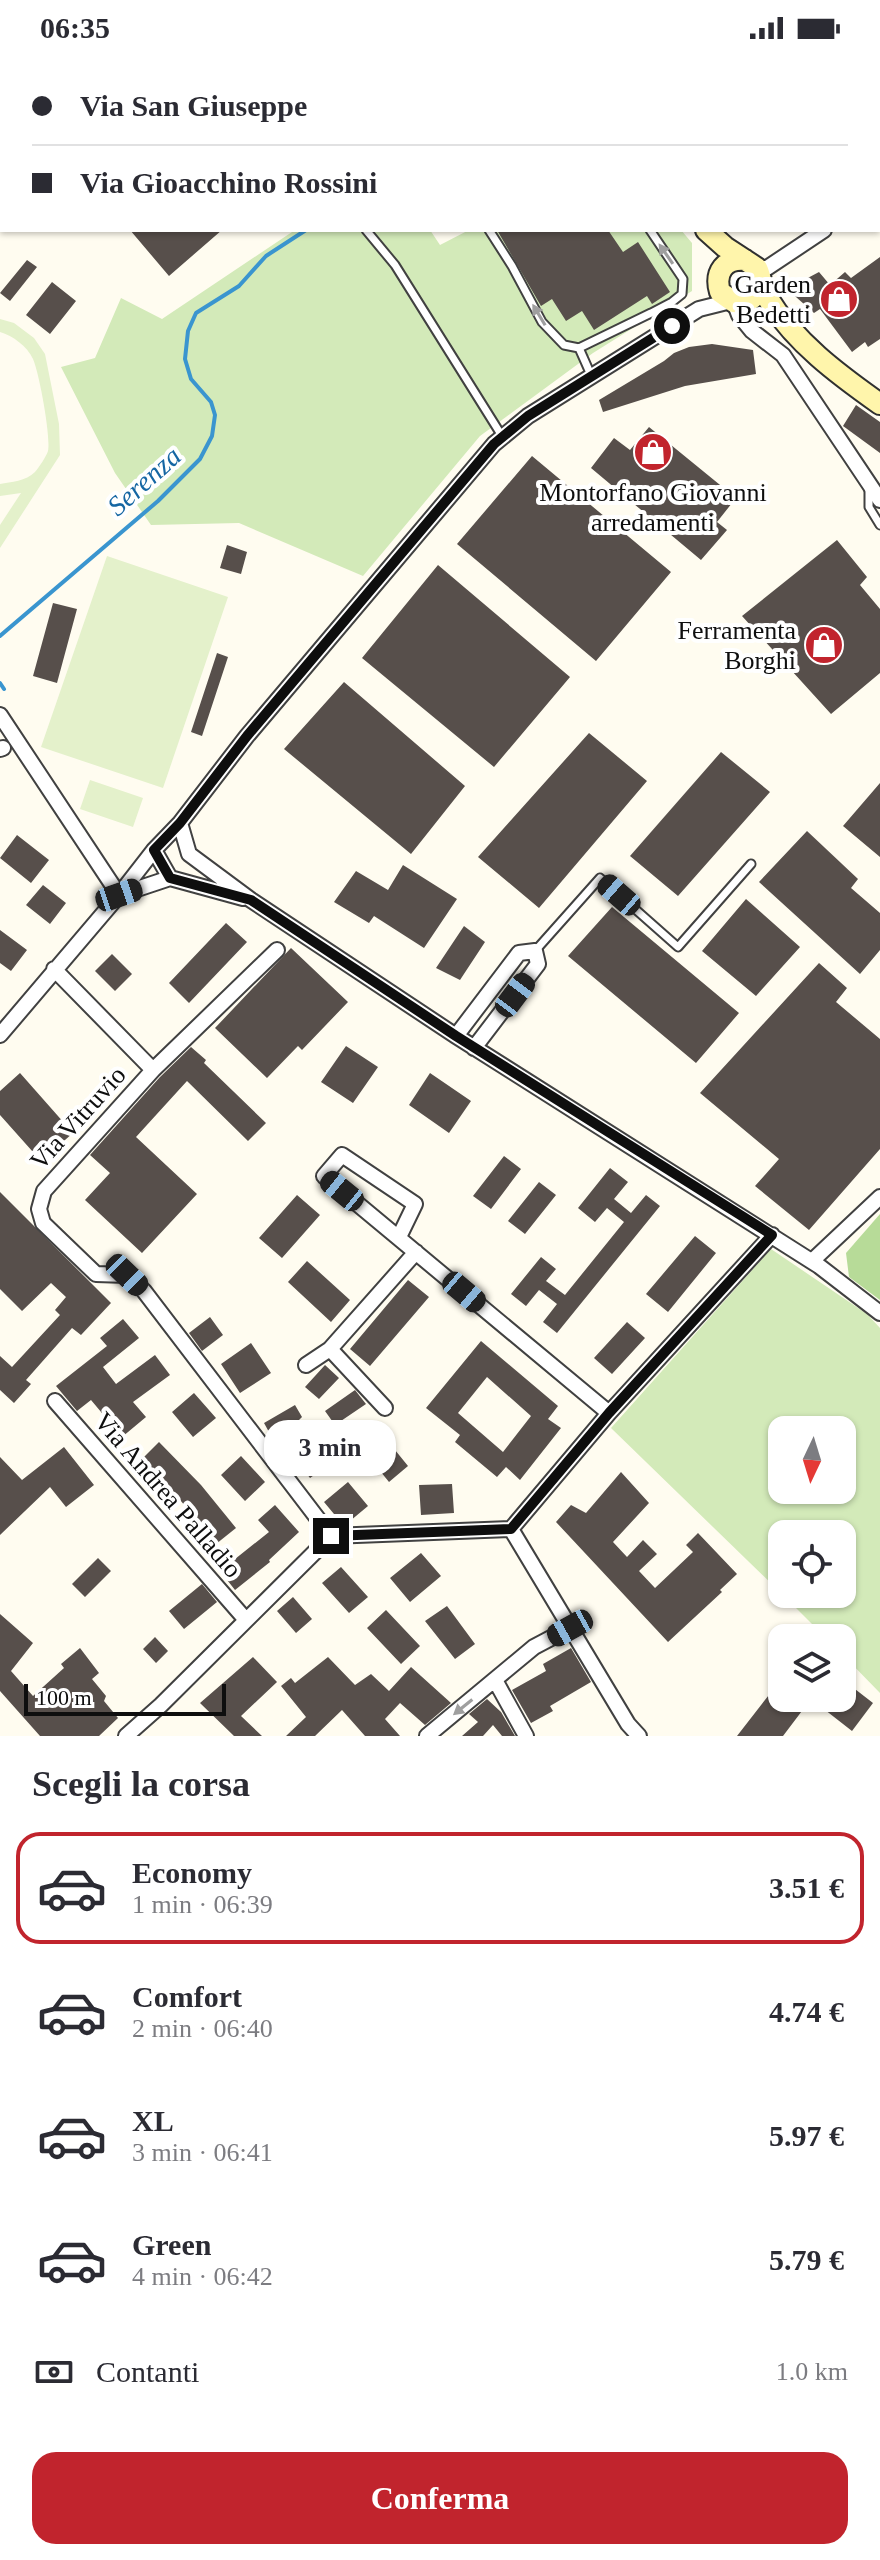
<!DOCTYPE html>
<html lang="it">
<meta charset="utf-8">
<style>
:root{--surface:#fff;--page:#f7f7f7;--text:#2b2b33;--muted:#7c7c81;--line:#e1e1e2;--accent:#c1242d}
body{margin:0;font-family:"Times New Roman",serif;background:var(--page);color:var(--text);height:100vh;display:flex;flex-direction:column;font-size:30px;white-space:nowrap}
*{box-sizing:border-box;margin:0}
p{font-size:26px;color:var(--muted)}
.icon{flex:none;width:44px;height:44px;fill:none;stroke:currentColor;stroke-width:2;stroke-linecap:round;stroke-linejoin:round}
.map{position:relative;height:1680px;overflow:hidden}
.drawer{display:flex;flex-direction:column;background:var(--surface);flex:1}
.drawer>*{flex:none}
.hud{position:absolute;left:0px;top:0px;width:880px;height:176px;box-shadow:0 2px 6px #0004;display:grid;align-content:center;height:176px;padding:0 32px;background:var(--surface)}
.needle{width:52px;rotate:184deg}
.fabs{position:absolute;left:768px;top:1360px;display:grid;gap:16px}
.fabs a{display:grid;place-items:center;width:88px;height:88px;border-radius:16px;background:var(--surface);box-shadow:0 2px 6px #0004;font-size:40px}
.scale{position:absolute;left:24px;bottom:20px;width:202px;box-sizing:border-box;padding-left:8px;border:4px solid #0e0e0e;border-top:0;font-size:22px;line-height:28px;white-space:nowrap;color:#0e0e0e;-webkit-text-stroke:6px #fff;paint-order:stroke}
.end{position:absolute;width:36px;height:36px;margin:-18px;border:10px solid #0e0e0e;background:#fff;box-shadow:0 0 0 4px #fff}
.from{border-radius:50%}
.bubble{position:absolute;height:56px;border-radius:24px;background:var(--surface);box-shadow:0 2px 6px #0004;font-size:26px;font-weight:600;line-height:56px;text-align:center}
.car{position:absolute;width:24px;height:48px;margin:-24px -12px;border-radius:10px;box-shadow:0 0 6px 2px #0007;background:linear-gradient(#222 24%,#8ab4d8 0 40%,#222 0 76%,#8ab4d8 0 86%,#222 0)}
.hud b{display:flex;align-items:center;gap:28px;height:76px;font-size:30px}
.hud b+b{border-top:2px solid var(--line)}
.hud i{width:20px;height:20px;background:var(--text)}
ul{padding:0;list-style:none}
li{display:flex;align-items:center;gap:24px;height:112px;margin:0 16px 12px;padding:0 16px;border:4px solid transparent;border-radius:24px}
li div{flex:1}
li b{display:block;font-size:30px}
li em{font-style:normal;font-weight:600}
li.active{border-color:var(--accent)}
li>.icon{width:72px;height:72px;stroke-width:1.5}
h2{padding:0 32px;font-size:36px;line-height:96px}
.pay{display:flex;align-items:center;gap:20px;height:88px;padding:0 32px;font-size:30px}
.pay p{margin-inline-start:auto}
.button{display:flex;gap:16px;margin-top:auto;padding:16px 32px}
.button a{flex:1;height:92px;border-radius:24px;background:var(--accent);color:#fff;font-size:32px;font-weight:600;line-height:92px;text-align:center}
.status{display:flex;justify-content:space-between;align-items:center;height:56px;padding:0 40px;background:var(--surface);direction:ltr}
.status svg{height:22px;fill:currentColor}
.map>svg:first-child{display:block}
.green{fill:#d3eab9;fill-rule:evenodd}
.forest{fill:#b7db98}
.pitch{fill:#e4f1cb}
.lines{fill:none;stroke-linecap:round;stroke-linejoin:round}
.stream{stroke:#3a95cf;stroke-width:4}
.building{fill:#574f4b;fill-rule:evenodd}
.service-casing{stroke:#414141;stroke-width:11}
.minor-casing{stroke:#414141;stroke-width:18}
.secondary-casing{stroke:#303030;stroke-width:24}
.path{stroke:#303030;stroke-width:2;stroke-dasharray:8 4;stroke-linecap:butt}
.service{stroke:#fff;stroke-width:7}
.minor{stroke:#fff;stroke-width:14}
.secondary{stroke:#fff5ab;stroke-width:20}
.oneway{fill:#9f9f9f}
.route{stroke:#0e0e0e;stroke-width:10}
.labels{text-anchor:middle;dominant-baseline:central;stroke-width:8;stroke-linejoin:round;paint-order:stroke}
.poi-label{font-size:26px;fill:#0e0e0e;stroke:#fff;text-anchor:end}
.street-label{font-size:26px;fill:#0e0e0e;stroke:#fff}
.water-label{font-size:28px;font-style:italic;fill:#1566a3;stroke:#fff}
</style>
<div class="status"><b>06:35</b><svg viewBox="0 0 49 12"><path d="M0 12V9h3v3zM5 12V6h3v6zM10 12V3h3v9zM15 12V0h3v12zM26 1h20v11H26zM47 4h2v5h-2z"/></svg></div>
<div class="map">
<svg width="880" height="1680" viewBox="0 0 880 1680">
<rect width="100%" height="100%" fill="#fffcf0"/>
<!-- green -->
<path class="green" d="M 295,174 L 430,174 L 440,189 L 469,174 L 681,174 L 692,187 L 692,235 L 593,297 L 480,380 L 363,520 L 239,467 L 151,469 L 115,417 L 61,311 L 95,302 L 121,242 L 162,263 Z
M 771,1193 L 867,1258 L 880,1272 L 880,1637 L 842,1598 L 842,1582 L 826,1582 L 782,1538 L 842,1538 L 842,1478 L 782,1478 L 782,1538 L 611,1372 ZM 782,1374 L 842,1374 L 842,1434 L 782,1434 Z"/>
<!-- forest -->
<path class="forest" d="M 880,1158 L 880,1244 L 849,1221 L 846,1197 Z"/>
<!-- pitch -->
<path class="pitch" d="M 0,263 L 14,267 L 34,282 L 45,298 L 59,368 L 60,399 L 0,492 L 0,469 L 21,437 L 0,440 L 0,428 C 11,426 26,425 35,416 C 39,411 46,401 48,395 C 51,381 39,316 33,303 C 27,290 13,280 0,276 Z
M 107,500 L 228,541 L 163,732 L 41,691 Z
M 90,724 L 143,742 L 133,771 L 80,753 Z"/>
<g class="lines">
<!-- stream -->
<path class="stream" d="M 512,2 L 513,0
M 0,580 L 158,445 L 200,403 L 212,380 L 215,359 L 211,346 L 191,323 L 185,303 L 188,275 L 196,257 L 239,230 L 266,200 L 306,174
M 0,627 L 4,633"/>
</g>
<!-- building -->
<path class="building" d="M 130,174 L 222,174 L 169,220 Z
M 497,174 L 608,174 L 623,196 L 638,186 L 670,236 L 652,248 L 647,240 L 594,274 L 582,255 L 566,265 L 552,243 L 541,250 Z
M 880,201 L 880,283 L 868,291 L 865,286 L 852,296 L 820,253 L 814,257 L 787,233 L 819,216 L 830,229 L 845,216 L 851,222 Z
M 27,204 L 37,211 L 10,245 L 0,237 Z
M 52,226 L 76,245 L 50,278 L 26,259 Z
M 712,288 L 753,294 L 756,318 L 685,330 L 603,356 L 599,344 L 664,305 L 674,297 L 689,291 Z
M 856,349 L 880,366 L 880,397 L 843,370 Z
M 649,371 L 736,442 L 717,466 L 727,474 L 701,504 L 591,412 L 614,382 L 630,394 Z
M 532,400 L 671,516 L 596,605 L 457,488 Z
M 837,484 L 867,521 L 860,529 L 880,553 L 880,617 L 831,658 L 742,560 Z
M 227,489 L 247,496 L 241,518 L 220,512 Z
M 438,509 L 570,621 L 494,711 L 362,602 Z
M 53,547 L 77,553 L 57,627 L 33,620 Z
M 217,597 L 228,601 L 202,680 L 191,676 Z
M 344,626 L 465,730 L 411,798 L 284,693 Z
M 589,677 L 647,725 L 539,852 L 478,801 Z
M 721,696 L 770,736 L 678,840 L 630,800 Z
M 880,727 L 880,801 L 843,770 Z
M 807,775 L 858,823 L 851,832 L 880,857 L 880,894 L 860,918 L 759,826 Z
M 17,779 L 49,804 L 31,827 L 0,802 Z
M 403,809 L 457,843 L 424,892 L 374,860 L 369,867 L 334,846 L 356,815 L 388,834 Z
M 43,829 L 66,847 L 50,868 L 26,849 Z
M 746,843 L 800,891 L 756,940 L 702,895 Z
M 612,851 L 739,957 L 696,1007 L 568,900 Z
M 226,867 L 247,886 L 189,947 L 169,927 Z
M 464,870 L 485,886 L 460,924 L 436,912 Z
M 0,874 L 27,894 L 11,915 L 0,907 Z
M 291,892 L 348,946 L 302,994 L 298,990 L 267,1022 L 215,972 Z
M 112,898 L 132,918 L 115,935 L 95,915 Z
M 819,907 L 847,932 L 836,946 L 880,983 L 880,1093 L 809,1174 L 755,1130 L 779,1103 L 700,1037 Z
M 346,990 L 378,1011 L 353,1047 L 321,1026 Z
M 191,991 L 206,1004 L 204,1007 L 266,1067 L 248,1085 L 187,1025 L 136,1081 L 197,1138 L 142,1197 L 85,1144 L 110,1117 L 90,1099 L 160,1021 Z
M 20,1017 L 73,1077 L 41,1105 L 0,1059 L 0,1035 Z
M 430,1017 L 471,1045 L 449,1077 L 409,1049 Z
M 504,1100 L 521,1113 L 491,1153 L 473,1140 Z
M 610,1112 L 628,1126 L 614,1143 L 631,1157 L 646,1139 L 660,1150 L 557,1277 L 543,1266 L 557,1248 L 539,1234 L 526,1250 L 511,1238 L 541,1201 L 556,1213 L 546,1225 L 565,1239 L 624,1166 L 607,1152 L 595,1166 L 578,1152 Z
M 539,1126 L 556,1139 L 525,1178 L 508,1165 Z
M 0,1136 L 111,1247 L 81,1279 L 72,1272 L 26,1324 L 31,1328 L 14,1347 L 0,1334 L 0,1300 L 12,1311 L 60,1259 L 55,1254 L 66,1241 L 51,1227 L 22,1255 L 0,1233 Z
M 297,1139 L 320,1159 L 282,1202 L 259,1182 Z
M 695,1180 L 716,1197 L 668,1256 L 646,1238 Z
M 307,1205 L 350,1244 L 331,1266 L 288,1226 Z
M 408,1224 L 429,1241 L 370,1310 L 350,1293 Z
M 210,1261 L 223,1279 L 202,1295 L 189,1277 Z
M 123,1263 L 139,1282 L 103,1311 L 116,1328 L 155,1299 L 170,1319 L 133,1346 L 146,1361 L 122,1381 L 91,1344 L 77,1355 L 56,1330 L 107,1290 L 100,1282 Z
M 627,1266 L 645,1282 L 612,1318 L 594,1302 Z
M 481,1285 L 558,1350 L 548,1363 L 561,1372 L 520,1424 L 506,1411 L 497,1421 L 455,1386 L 460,1379 L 426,1352 ZM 487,1321 L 531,1360 L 503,1396 L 458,1357 Z
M 251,1287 L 271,1317 L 240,1337 L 221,1308 Z
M 325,1309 L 339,1322 L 319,1343 L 305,1331 Z
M 355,1334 L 366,1348 L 335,1369 L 325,1355 Z
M 194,1337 L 216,1362 L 193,1381 L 172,1356 Z
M 295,1349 L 302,1361 L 294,1369 L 297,1372 L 274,1385 L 264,1367 Z
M 378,1373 L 408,1410 L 389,1426 L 359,1389 Z
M 319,1384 L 334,1405 L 310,1422 L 294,1401 Z
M 159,1386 L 201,1429 L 236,1472 L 216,1488 L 172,1434 L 170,1436 L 140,1405 Z
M 64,1391 L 94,1429 L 66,1451 L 50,1431 L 0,1479 L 0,1401 L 22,1424 Z
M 241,1400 L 265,1426 L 245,1445 L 221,1419 Z
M 621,1416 L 649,1447 L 613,1486 L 627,1501 L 643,1484 L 657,1498 L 639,1515 L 655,1532 L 693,1496 L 686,1489 L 698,1477 L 737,1518 L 720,1534 L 722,1536 L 668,1586 L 556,1466 L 571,1449 L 586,1457 Z
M 348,1426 L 368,1450 L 344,1470 L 324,1446 Z
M 452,1428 L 454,1457 L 421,1459 L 419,1429 Z
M 275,1449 L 299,1476 L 269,1504 L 270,1506 L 235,1534 L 220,1515 L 269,1476 L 258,1464 Z
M 421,1497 L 441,1520 L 410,1546 L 390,1522 Z
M 98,1502 L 111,1515 L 85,1541 L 72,1528 Z
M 341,1511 L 368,1541 L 349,1557 L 322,1527 Z
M 202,1528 L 217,1546 L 184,1573 L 169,1555 Z
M 293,1541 L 312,1563 L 296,1577 L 277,1555 Z
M 447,1550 L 475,1588 L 455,1603 L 425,1565 Z
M 386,1554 L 420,1590 L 401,1608 L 367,1572 Z
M 0,1558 L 33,1587 L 11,1615 L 33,1640 L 64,1612 L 61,1608 L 80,1592 L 99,1617 L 92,1623 L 106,1640 L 104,1645 L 118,1662 L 99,1680 L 40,1680 L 0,1635 Z
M 155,1581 L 168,1595 L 156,1607 L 143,1593 Z
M 571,1592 L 591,1626 L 550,1650 L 553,1655 L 531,1667 L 512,1634 L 546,1615 L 543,1608 Z
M 253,1601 L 277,1626 L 241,1660 L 262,1680 L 234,1680 L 200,1647 Z
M 328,1601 L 355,1629 L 371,1618 L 389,1635 L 411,1611 L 451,1647 L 425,1669 L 400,1647 L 385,1663 L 400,1680 L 365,1680 L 342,1654 L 315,1680 L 286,1680 L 306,1661 L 281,1630 L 291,1622 L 295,1627 Z
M 842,1623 L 873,1647 L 852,1675 L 811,1643 L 783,1680 L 737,1680 L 772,1635 L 782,1642 L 842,1642 Z
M 487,1643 L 501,1656 L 515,1680 L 502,1680 L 493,1669 L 483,1680 L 462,1680 L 478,1666 L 469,1658 Z"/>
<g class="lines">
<defs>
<path id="service" d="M 366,174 L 395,209 L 502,380
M 489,174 L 512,210 L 542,266 L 564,289 L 579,292 L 651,257 L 672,246 L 682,238 L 683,223 L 650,174
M 579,292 L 591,319
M 869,433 L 869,451 L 880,469
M 535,895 L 600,822 L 678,891 L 751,808"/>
<path id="minor" d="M 72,2 L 73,0
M 225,2 L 227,0
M 878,139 L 880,137
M 757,212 L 767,212 L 824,174
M 734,246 L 739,259 L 752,275 L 783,299 L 880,444
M 0,659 L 119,839 L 170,822 L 243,842
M 0,693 L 3,692
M 180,767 L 189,798 L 251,844 L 456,980 L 819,1210 L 880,1257
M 154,794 L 170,822
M 277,894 L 153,1014 L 44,1135 L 39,1153 L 43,1167 L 96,1218 L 127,1219 L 144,1235 L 331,1480
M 54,913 L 153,1014
M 0,979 L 119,839 L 154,794 L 180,767 L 247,680 L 494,388 L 528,360 L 699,253 L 731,245
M 456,980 L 519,897 L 535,895 L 538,908 L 474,992
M 399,1181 L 415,1148 L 342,1099 L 324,1120 L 609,1357
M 812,1205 L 880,1141
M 306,1309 L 330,1293
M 55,1345 L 246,1564
M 385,1352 L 330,1293 L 416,1196
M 511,1473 L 609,1357 L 772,1179
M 511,1473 L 628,1668 L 639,1680
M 495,1624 L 526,1680
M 126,1680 L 161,1649 L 331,1480 L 511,1473
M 427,1680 L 534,1591 L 570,1572"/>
<path id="secondary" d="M 565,0 L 567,2
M 706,174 L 725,191 L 757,212 C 762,222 761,232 767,241 C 794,286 839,319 880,348
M 745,204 C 725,202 714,216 720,236 L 734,246 C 749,248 757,241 761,227"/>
</defs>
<!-- service casing -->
<use href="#service" class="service-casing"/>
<!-- minor casing -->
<use href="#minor" class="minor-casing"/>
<!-- secondary casing -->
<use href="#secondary" class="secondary-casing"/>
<!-- path -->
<path class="path" d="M 441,2 L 443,0"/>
<!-- service -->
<use href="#service" class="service"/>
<!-- minor -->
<use href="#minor" class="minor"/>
<!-- secondary -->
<use href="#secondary" class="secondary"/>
</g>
<!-- one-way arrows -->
<defs><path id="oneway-solid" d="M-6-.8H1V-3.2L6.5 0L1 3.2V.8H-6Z" transform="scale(2)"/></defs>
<g class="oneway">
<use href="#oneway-solid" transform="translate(666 198) rotate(-125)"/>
<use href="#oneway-solid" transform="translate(539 259) rotate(-121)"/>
<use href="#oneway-solid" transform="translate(463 1651) rotate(141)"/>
</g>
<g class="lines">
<!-- route -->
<path class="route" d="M 331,1480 L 511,1473 L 609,1357 L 772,1179 L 456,980 L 251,844 L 170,822 L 154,794 L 180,767 L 247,680 L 494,388 L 528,360 L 672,270"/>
</g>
<!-- icons -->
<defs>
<symbol id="shop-disc" viewBox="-11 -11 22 22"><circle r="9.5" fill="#c1242d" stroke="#fff"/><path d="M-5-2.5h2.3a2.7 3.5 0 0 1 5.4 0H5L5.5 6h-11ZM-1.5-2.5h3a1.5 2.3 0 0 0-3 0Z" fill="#fff"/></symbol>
</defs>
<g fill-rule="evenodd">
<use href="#shop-disc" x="817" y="221" width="44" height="44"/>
<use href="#shop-disc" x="631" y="374" width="44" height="44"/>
<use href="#shop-disc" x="802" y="567" width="44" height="44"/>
</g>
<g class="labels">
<!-- poi labels -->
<g class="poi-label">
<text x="811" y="228">Garden<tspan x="811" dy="30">Bedetti</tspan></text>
<text x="653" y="436" text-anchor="middle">Montorfano Giovanni<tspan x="653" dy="30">arredamenti</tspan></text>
<text x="796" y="574">Ferramenta<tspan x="796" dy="30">Borghi</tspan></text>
</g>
<!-- street labels -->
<g class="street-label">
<text transform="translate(78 1062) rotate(-48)">Via Vitruvio</text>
<text transform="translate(168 1439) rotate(49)">Via Andrea Palladio</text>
</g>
<!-- water labels -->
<g class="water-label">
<text transform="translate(144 425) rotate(-42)">Serenza</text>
</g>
</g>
</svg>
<div class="fabs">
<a><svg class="needle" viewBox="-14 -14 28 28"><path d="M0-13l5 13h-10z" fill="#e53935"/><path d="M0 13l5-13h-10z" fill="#7c7c81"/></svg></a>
<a><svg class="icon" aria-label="locate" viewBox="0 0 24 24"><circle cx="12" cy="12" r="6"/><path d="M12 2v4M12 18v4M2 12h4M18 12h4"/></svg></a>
<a><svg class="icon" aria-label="layers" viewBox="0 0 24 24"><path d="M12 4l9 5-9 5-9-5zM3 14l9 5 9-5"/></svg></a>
</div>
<div class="scale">100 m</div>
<i class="end from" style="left:672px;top:270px"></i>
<i class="end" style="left:331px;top:1480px"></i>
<div class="bubble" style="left:264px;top:1364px;width:132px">3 min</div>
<i class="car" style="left:119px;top:839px;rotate:71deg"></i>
<i class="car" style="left:619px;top:839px;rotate:311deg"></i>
<i class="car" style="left:515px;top:939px;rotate:37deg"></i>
<i class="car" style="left:342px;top:1135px;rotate:309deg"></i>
<i class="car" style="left:127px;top:1219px;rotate:134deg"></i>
<i class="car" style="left:464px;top:1236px;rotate:130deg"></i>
<i class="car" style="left:570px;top:1572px;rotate:241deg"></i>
<div class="hud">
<b><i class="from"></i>Via San Giuseppe</b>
<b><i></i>Via Gioacchino Rossini</b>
</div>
</div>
<section class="drawer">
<h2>Scegli la corsa</h2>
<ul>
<li class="active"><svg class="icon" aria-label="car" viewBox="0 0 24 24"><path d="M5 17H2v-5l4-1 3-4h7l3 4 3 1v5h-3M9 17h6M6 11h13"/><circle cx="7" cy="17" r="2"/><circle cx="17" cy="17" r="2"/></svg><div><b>Economy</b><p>1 min · 06:39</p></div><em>3.51 €</em></li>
<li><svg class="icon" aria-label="car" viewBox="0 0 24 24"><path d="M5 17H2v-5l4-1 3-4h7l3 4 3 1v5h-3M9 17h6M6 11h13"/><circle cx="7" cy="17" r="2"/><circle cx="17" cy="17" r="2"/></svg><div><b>Comfort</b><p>2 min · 06:40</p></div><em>4.74 €</em></li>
<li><svg class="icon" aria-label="car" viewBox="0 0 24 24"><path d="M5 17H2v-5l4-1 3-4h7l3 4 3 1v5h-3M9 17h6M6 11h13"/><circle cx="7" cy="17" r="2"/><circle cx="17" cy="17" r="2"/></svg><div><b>XL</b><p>3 min · 06:41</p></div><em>5.97 €</em></li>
<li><svg class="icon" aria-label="car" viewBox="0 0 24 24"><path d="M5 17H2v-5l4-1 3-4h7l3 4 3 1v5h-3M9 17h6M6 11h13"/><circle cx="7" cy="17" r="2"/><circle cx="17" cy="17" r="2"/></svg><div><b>Green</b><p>4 min · 06:42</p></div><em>5.79 €</em></li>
</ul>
<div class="pay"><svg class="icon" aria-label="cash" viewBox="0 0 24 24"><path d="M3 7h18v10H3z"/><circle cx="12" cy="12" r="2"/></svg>Contanti<p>1.0 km</p></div>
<div class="button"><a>Conferma</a></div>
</section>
